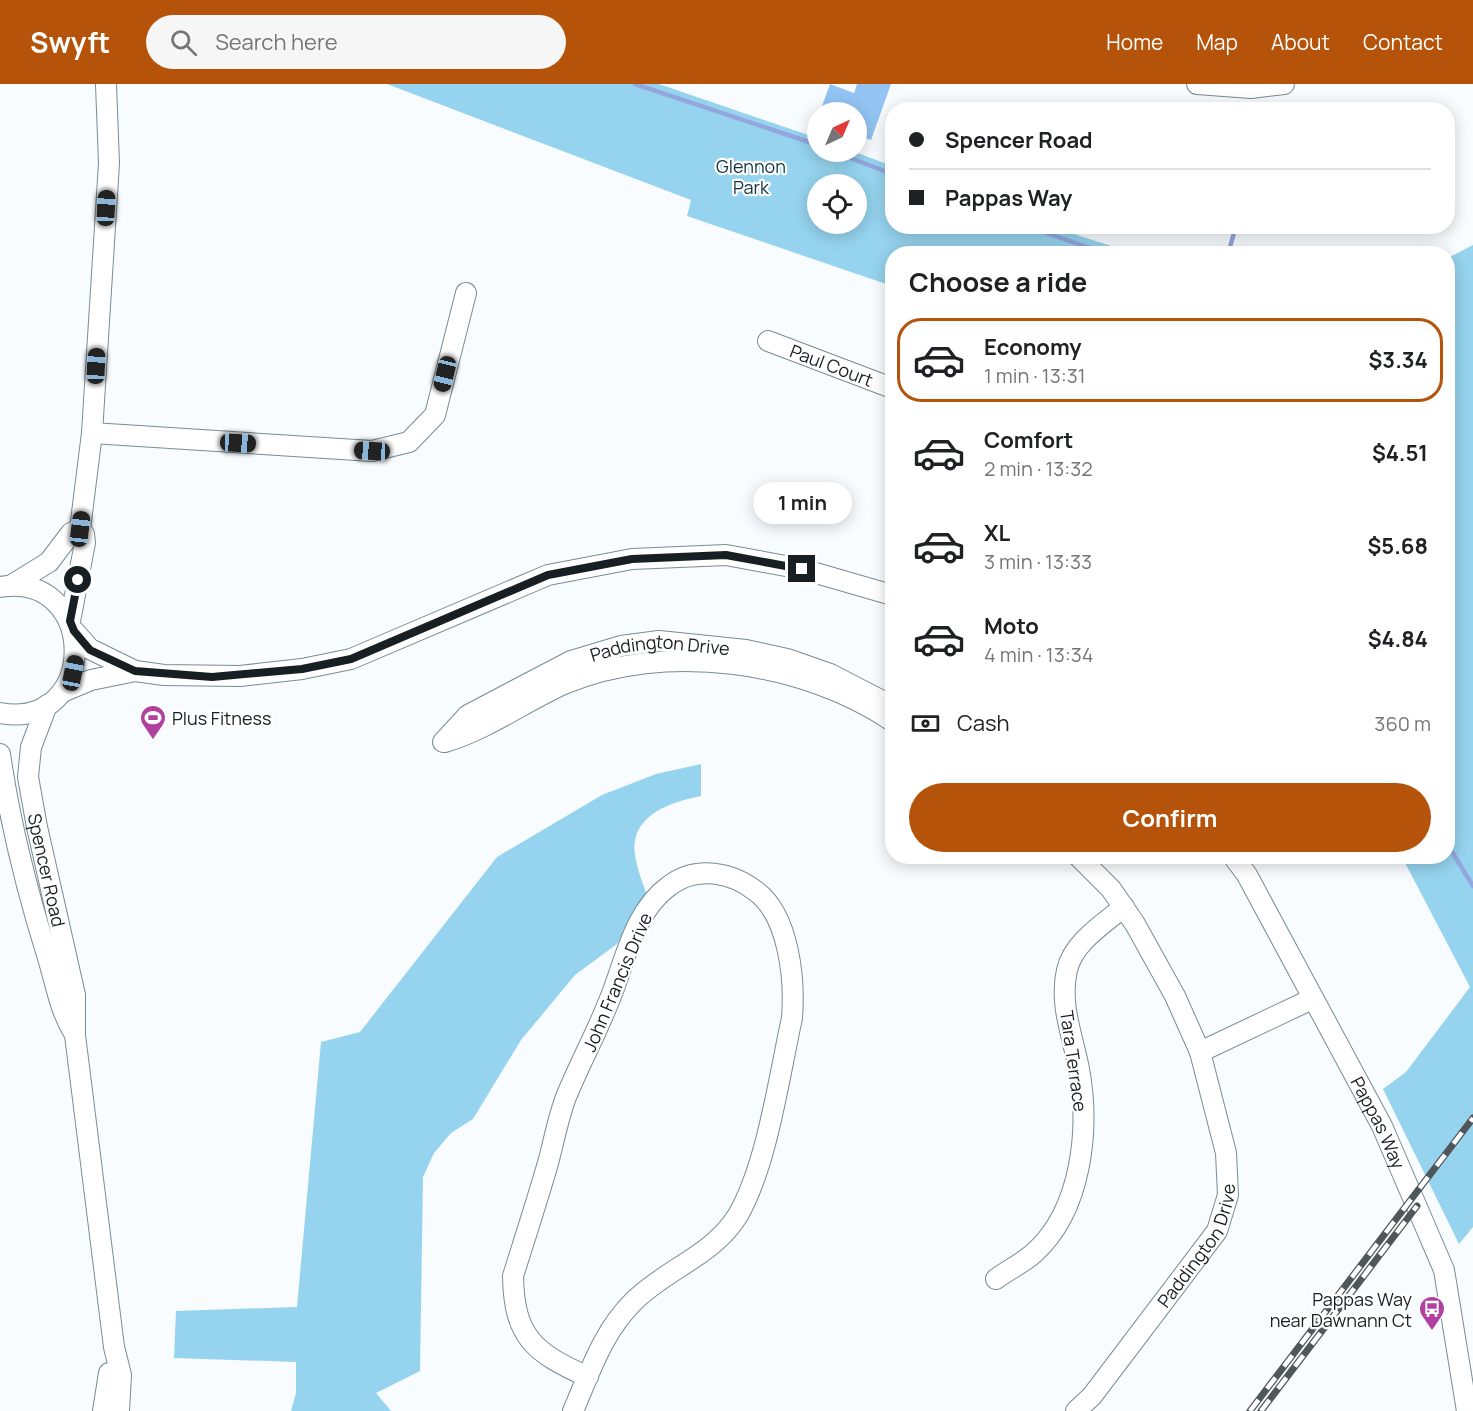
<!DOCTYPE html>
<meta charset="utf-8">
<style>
:root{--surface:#fff;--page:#f6f6f6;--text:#202124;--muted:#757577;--line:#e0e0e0;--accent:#b45309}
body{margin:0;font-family:Manrope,sans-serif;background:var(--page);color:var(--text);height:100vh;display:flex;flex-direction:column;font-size:22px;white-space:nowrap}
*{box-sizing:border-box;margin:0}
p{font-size:20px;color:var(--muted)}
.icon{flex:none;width:33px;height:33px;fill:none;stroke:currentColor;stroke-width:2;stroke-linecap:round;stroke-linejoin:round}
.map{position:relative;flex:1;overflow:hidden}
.side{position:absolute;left:885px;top:162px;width:570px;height:618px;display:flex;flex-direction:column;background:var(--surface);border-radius:24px;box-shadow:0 3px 15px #0003}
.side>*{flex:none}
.guide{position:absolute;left:885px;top:18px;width:570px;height:132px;border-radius:24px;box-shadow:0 3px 15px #0003;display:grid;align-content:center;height:132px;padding:0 24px;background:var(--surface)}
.needle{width:39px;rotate:44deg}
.fabs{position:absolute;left:807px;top:18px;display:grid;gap:12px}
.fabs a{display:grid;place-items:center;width:60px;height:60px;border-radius:50%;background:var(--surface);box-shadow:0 3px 15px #0003;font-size:30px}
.end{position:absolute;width:27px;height:27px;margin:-14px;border:8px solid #181f23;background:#fff;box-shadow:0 0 0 3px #fff}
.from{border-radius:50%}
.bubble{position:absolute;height:42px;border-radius:21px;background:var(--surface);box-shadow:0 3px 15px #0003;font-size:20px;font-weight:700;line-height:42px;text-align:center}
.car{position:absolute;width:18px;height:36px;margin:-18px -9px;border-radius:8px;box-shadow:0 0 4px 2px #0007;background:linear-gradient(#222 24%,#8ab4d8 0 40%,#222 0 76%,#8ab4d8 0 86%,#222 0)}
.guide b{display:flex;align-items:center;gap:21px;height:57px;font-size:22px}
.guide b+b{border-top:2px solid var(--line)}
.guide i{width:15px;height:15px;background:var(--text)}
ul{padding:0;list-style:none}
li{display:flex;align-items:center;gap:18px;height:84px;margin:0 12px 9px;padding:0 12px;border:3px solid transparent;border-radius:24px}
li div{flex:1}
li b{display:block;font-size:22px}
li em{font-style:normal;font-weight:700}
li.selected{border-color:var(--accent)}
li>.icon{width:54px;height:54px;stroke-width:1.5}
h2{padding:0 24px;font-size:27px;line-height:72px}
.pay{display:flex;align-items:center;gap:15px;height:66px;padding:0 24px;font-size:22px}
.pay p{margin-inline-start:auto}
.button{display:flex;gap:12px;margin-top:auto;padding:12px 24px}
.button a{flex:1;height:69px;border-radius:36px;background:var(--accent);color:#fff;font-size:24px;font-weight:700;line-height:69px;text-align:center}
header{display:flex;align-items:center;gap:36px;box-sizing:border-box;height:84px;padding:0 30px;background:var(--accent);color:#fff}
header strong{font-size:28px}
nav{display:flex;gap:33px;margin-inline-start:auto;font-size:21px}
.search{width:420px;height:54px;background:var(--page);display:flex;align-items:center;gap:15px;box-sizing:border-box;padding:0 21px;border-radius:33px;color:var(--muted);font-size:22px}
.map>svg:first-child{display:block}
.green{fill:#95d3ee;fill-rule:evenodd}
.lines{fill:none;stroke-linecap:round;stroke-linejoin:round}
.stream{stroke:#93a7de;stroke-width:4.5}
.building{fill:#93c4f3}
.minor-casing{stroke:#788c95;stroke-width:22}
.minor{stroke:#fff;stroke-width:20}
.rail-casing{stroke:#50575a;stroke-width:7}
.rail{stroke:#fff;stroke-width:4.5;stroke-dasharray:14;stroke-linecap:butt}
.route{stroke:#181f23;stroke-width:8}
.labels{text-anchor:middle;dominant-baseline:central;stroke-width:4.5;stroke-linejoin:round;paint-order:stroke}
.park-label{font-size:18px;fill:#113340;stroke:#fff}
.street-label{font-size:18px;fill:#181f23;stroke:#fff}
.poi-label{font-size:18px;fill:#181f23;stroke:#fff;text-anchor:start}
</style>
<header>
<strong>Swyft</strong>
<div class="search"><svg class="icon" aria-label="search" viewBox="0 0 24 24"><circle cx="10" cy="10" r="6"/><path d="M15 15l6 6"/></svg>Search here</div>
<nav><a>Home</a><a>Map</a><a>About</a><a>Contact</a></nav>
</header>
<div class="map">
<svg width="1473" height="1327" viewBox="0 0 1473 1327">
<rect width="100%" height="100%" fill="#f8fcfe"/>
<!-- green -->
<path class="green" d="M 387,0 L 659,0 L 817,54 L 818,68 L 855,68 L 892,82 L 892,142 L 1052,143 L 1133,169 L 892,170 L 892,202 L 687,132 L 691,116 ZM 818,100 L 856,100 L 856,140 L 818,140 Z
M 1473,161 L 1473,1143 L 1459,1160 L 1383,1005 L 1406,988 L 1470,903 L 1402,773 L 1448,772 L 1448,174 Z
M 701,680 L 701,712 C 670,718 629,732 635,771 C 637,785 643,799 647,812 L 617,860 L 575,891 L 521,956 L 473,1035 L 451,1049 L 434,1069 L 423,1093 L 420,1287 L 376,1309 L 391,1327 L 291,1327 L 296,1309 L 296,1278 L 174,1274 L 176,1227 L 297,1223 L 321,958 L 360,948 L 497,773 L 602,711 L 656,690 Z"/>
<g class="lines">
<!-- stream -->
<path class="stream" d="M 635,0 L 818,61
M 1269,26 L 1269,25
M 835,68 L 892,90
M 1027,142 L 1107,170
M 1228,170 L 1236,142
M 1448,761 L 1473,802"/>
</g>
<!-- building -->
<path class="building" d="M 830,0 L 854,9 L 857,0 L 891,0 L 871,56 L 856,51 L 856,28 L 820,28 Z"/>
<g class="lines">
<defs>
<g id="minor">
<path d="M 1197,0 L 1251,4 L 1284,0"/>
<path id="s1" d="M 768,257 L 892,304"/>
<path d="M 92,349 L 372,367 L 409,358 L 435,331 L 466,209"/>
<path d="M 10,502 L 49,478 L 71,449 L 80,445"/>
<path d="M 0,503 C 99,487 100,647 0,629"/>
<path d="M 70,537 L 85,459 L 84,450 L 80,445 L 92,349 L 109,79 L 106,0"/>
<path d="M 74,547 L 90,565 L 135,587 L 164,591 L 240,592 L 302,585 L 351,575 L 548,491 L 632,475 L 726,471 L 802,485 L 892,511"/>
<path d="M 62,608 L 91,596 L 135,587"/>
<path id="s2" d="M 47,621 L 31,663 L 28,693 L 37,743 L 75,911 L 75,951 L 114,1263 L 121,1291 L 119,1327"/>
<path id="s3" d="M 443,658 L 468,631 L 571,577 L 621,562 L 659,557 L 746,566 L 787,575 L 830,590 L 892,622"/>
<path d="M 445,658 C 488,645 524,618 564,600 C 664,557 804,577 892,637"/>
<path d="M 0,670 C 10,739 27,807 48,874 C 57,904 59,924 75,951"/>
<path id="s4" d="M 1233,772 L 1247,791 L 1382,1042 L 1444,1186 L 1467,1327"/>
<path d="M 1200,968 L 1312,915"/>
<path d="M 996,1195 C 1008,1186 1023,1179 1034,1169 C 1082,1126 1090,1045 1079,985 C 1073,953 1059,920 1067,886 C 1073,859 1103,840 1124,823"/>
<path d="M 103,1327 L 109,1289"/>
<path d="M 573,1327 C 590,1288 603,1247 634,1217 C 666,1185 714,1171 738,1131 C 767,1081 779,993 792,934 C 795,895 789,833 757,808 C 732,788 696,781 669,802 C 633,828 625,879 609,917 C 596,950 579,981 566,1013 C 558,1034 554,1057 548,1079 C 537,1117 525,1154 513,1192 C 514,1254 535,1269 588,1293"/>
<path id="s5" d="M 1076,1327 L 1092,1312 L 1217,1147 L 1228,1111 L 1226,1069 L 1200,968 L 1175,912 L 1135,840 L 1111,805 L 1078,772"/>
</g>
</defs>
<!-- minor casing -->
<use href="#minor" class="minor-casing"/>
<!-- minor -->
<use href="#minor" class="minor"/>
<defs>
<path id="rail" d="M 1250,1327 L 1473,1034
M 1261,1327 L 1417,1122"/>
</defs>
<!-- rail casing -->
<use href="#rail" class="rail-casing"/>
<!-- rail -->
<use href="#rail" class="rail"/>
</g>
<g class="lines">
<!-- route -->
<path class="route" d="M 78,496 L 70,537 L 74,547 L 90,566 L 135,587 L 212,593 L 302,585 L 351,575 L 548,491 L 632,475 L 726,471 L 802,485"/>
</g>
<!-- icons -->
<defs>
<symbol id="stadium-pin" viewBox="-11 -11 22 30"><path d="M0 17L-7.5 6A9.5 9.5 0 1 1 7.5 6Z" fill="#b0419f" stroke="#fff"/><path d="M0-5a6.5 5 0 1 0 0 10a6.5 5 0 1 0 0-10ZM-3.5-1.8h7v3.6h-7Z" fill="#fff"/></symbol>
<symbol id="bus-pin" viewBox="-11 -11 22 30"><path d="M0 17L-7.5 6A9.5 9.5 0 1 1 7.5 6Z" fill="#b0419f" stroke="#fff"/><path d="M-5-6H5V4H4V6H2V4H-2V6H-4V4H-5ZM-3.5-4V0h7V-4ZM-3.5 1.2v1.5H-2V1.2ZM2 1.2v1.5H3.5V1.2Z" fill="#fff"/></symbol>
</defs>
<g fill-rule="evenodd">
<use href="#stadium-pin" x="138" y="619" width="30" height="40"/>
<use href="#bus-pin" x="1417" y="1210" width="30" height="40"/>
</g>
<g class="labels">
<!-- park labels -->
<g class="park-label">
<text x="751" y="82">Glennon<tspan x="751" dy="21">Park</tspan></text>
</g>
<!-- street labels -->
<g class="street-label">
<text stroke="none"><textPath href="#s1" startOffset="68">Paul Court</textPath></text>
<text stroke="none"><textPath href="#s3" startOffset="244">Paddington Drive</textPath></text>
<text stroke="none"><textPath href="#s2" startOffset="170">Spencer Road</textPath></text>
<text transform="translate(617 898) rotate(-67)">John Francis Drive</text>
<text transform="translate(1074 977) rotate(82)">Tara Terrace</text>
<text stroke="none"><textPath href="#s4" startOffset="304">Pappas Way</textPath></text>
<text stroke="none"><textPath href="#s5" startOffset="207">Paddington Drive</textPath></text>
</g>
<!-- poi labels -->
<g class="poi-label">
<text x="172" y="634">Plus Fitness</text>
<text x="1412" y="1215" text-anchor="end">Pappas Way<tspan x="1412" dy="21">near Dawnann Ct</tspan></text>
</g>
</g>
</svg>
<div class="fabs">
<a><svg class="needle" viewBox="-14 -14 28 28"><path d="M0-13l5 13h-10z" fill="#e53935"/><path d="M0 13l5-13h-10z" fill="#757577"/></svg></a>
<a><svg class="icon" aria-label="locate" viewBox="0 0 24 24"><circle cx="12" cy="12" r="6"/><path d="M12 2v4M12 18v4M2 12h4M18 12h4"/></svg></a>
</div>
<i class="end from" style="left:78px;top:496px"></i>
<i class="end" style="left:802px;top:485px"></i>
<div class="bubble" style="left:753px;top:398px;width:99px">1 min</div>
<i class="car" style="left:106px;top:124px;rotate:3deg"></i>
<i class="car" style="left:96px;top:282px;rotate:3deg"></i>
<i class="car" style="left:445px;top:290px;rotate:194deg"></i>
<i class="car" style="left:238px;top:359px;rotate:93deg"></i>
<i class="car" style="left:372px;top:367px;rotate:273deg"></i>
<i class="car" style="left:80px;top:445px;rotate:7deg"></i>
<i class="car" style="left:73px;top:589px;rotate:11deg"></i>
<div class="guide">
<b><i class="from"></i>Spencer Road</b>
<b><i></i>Pappas Way</b>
</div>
<section class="side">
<h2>Choose a ride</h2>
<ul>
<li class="selected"><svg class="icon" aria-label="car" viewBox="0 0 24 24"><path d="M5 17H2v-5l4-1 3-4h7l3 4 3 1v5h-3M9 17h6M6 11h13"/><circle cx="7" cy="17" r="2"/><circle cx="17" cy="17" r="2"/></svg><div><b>Economy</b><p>1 min · 13:31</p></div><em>$3.34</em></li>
<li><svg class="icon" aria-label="car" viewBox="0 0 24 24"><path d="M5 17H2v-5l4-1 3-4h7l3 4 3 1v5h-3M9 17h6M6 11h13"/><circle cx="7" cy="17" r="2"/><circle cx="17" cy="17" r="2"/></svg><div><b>Comfort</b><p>2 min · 13:32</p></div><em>$4.51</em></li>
<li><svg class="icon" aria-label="car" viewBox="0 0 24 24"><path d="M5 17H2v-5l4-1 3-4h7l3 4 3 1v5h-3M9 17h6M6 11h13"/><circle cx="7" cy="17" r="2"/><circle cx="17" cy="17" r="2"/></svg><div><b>XL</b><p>3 min · 13:33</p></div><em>$5.68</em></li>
<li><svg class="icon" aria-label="car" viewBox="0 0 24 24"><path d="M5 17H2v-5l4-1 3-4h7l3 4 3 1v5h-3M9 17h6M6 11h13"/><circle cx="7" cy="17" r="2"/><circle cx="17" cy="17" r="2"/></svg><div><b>Moto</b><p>4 min · 13:34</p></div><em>$4.84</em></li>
</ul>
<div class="pay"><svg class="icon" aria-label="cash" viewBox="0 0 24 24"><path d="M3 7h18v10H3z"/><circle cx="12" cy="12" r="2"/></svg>Cash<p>360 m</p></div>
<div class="button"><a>Confirm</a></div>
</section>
</div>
